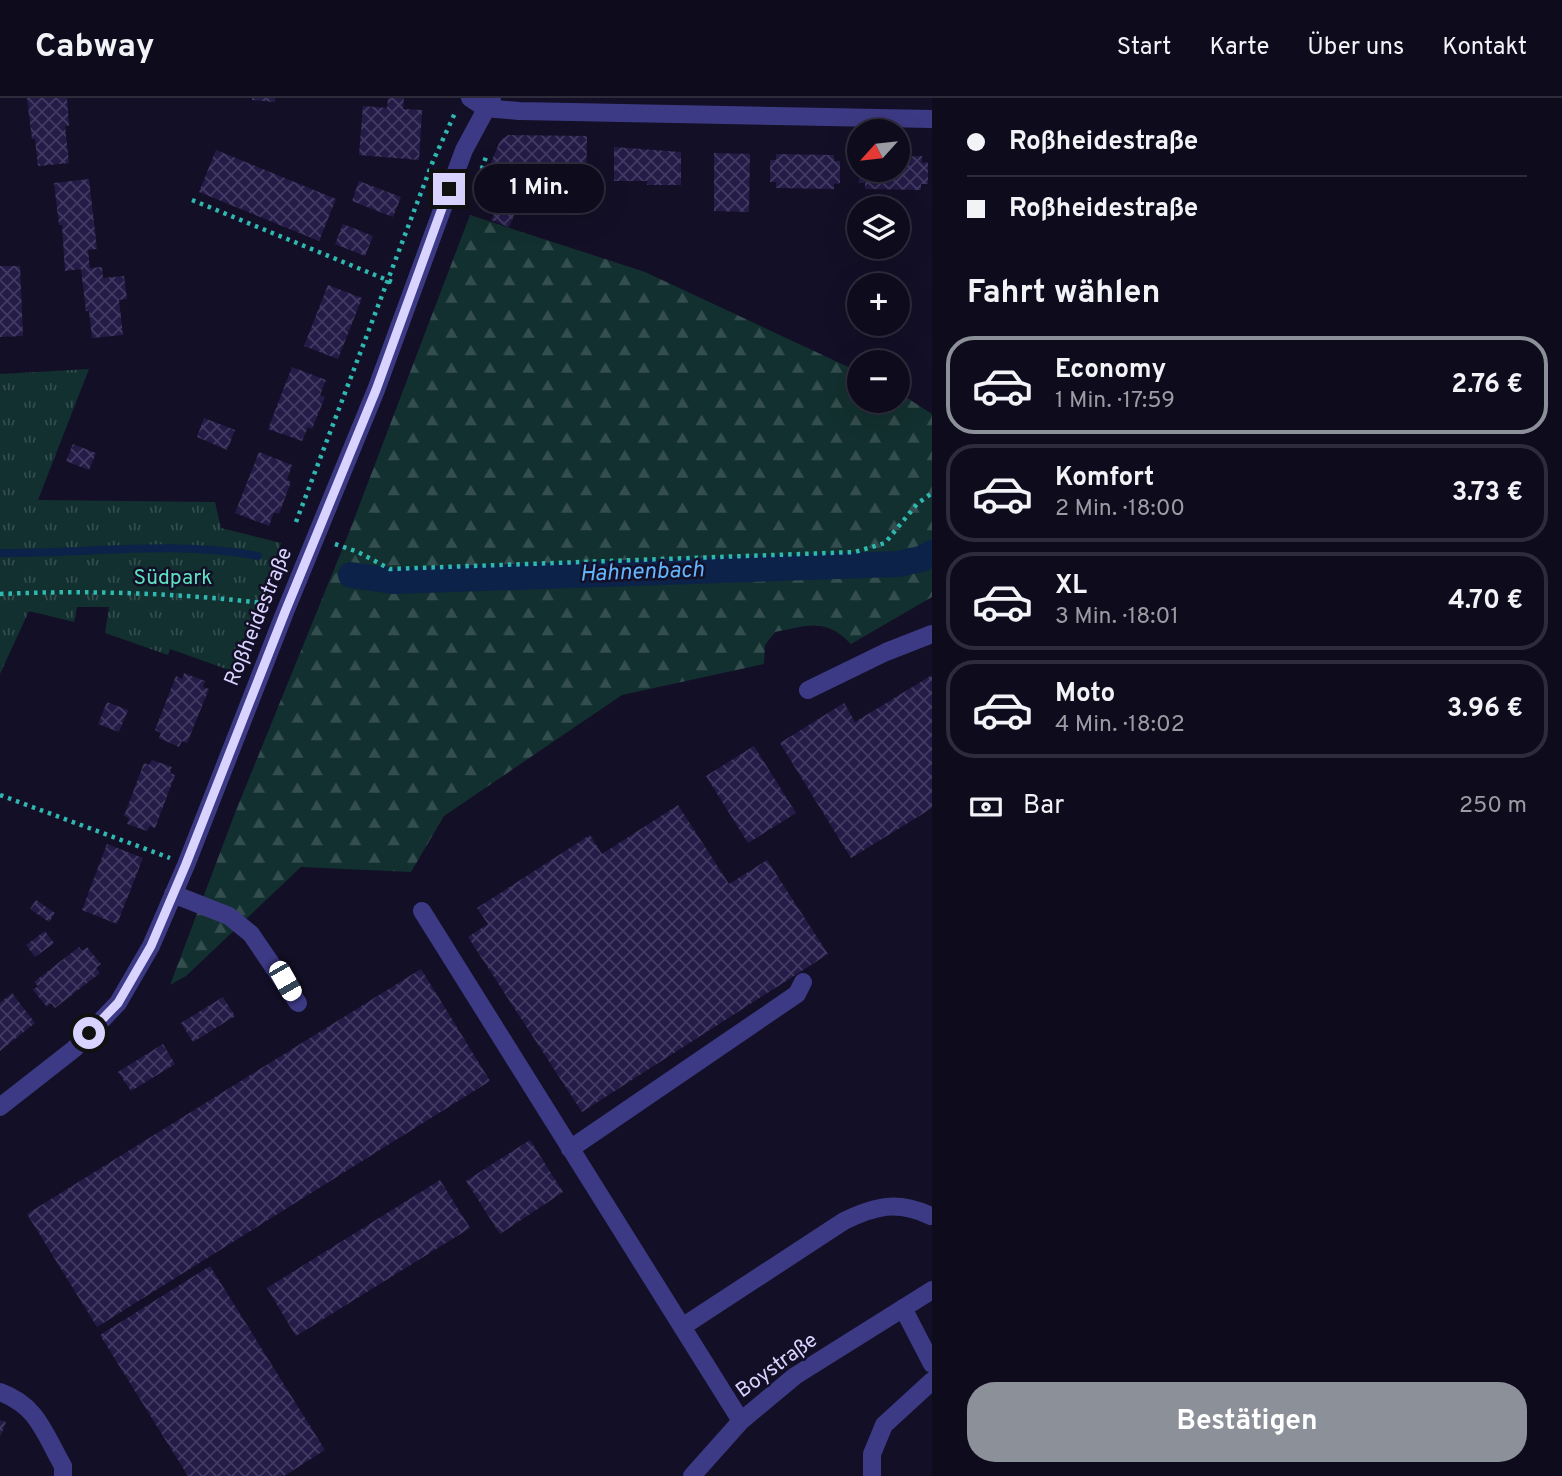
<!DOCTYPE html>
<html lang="de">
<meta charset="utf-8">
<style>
:root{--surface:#0e0b1c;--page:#171425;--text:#f1f3f6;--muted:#9b9ba3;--line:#2e2b3b;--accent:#8c9099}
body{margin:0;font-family:Overpass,sans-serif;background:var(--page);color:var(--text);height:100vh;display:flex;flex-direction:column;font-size:26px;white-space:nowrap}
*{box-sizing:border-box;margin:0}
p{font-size:23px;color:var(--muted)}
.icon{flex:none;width:38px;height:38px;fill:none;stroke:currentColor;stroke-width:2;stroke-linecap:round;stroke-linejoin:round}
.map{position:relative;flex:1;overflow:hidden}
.side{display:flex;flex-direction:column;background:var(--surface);width:630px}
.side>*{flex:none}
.banner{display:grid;align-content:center;height:154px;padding:0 35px;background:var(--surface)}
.needle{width:46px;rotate:243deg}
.buttons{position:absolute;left:847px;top:21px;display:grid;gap:14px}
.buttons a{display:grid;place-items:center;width:63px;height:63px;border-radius:50%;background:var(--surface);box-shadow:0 7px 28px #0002,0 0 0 2px var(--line);font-size:35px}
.end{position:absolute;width:32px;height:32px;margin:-16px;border:9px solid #d9d4ff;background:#111;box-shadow:0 0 0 4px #111}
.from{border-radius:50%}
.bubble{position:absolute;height:49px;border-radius:24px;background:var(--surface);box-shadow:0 7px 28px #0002,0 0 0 2px var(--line);font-size:23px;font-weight:700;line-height:49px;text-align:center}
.car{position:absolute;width:21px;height:42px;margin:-21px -10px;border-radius:9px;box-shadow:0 0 5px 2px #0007;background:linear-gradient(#fff 24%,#345 0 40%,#fff 0 76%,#345 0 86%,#fff 0)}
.banner b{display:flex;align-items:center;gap:24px;height:66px;font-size:26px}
.banner b+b{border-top:2px solid var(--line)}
.banner i{width:18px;height:18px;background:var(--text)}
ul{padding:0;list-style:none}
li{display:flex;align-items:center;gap:21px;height:98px;margin:0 14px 10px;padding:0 21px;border:4px solid var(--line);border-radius:28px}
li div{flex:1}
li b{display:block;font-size:26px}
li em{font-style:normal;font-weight:700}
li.current{border-color:var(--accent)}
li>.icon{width:63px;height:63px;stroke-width:1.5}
h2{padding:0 35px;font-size:32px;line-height:84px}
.pay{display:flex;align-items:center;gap:18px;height:77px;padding:0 35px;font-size:26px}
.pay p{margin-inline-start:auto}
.primary-button{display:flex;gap:14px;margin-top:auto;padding:14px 35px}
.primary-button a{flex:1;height:80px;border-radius:28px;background:var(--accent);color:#fff;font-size:28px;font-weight:700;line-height:80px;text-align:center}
header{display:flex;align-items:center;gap:42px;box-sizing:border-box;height:98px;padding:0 35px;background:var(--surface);border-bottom:2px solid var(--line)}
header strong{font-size:33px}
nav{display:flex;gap:38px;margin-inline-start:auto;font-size:24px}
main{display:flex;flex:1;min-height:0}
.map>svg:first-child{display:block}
.forest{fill:url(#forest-firs)}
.park{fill:url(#park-tufts)}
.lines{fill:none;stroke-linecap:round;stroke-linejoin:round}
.stream{stroke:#0c2248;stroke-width:8}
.canal{stroke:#0c2248;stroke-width:26}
.building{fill:url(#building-cross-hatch)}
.path{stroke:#2fb8b0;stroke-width:4.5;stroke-dasharray:3.5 5;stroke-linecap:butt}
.minor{stroke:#3d3a85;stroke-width:18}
.route{stroke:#d9d4ff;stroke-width:9}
.labels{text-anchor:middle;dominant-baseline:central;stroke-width:5;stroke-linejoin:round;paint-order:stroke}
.park-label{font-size:21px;fill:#5fe0c0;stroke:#130f26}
.street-label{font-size:21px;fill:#d9d4ff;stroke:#130f26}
.water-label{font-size:23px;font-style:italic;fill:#62b6ff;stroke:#130f26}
</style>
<header>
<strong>Cabway</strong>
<nav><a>Start</a><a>Karte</a><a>Über uns</a><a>Kontakt</a></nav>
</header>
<main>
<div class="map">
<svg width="932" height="1378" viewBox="0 0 932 1378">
<defs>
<pattern id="forest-firs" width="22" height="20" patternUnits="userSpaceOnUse" patternTransform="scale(1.75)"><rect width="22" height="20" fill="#12302f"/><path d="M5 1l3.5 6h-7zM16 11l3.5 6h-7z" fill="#344d4e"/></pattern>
<pattern id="park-tufts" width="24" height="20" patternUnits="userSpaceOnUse" patternTransform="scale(1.75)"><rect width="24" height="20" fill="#12302f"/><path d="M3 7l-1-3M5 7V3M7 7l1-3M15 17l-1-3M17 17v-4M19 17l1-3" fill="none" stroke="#344d4e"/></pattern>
<pattern id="building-cross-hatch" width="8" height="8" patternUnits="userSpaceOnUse" patternTransform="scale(1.75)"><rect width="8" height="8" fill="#241b47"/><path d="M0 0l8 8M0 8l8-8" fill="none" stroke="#433b63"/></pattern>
</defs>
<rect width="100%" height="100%" fill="#130f26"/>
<!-- forest -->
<path class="forest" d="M 470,117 L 645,174 L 859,274 L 859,303 L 898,303 L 898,294 L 932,316 L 932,499 L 851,546 C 824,519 809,528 775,534 L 765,547 L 764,566 L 622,597 L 444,718 L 411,774 L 301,769 L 186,878 L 170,887 L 235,715 L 348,437 Z"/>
<!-- park -->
<path class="park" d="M 89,271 L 38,402 L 215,404 L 221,430 L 281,445 L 232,573 L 170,551 L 168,557 L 105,535 L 109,509 L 77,509 L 74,524 L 29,513 L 0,576 L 0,276 Z"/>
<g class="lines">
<!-- stream -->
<path class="stream" d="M 0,455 C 85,456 173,442 258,458"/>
<!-- canal -->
<path class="canal" d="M 351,477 L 393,483 L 898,466 L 921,461 L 932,455"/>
</g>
<!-- building -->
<path class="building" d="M 27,0 L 67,0 L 69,28 L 65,28 L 69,65 L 38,68 L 35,41 L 32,41 Z
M 252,0 L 275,0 L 275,4 L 252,2 Z
M 388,0 L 404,0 L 403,11 L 422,12 L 419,62 L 359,57 L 363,8 L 387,10 Z
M 508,37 L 587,38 L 586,95 L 547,94 L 546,101 L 526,100 L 526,95 L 485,79 L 500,43 Z
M 614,49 L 681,54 L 681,87 L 647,87 L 647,83 L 614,83 Z
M 216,52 L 336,101 L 319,143 L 199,94 Z
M 714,55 L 750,56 L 749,114 L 714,113 Z
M 776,56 L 834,57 L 834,63 L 840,63 L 840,85 L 834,86 L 834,91 L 776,90 L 776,84 L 770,84 L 770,62 L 776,62 Z
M 922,58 L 922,65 L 928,64 L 928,86 L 921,86 L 921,92 L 865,91 L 865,85 L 859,85 L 859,72 L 898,72 L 898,59 Z
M 89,81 L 97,151 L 88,152 L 90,170 L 102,169 L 103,180 L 124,178 L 127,201 L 119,202 L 123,237 L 92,240 L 89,213 L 86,213 L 81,171 L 65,173 L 62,127 L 59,127 L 54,85 Z
M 359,83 L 401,99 L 393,119 L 352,103 Z
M 503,95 L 521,102 L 509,129 L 491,122 Z
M 343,126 L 373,138 L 365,158 L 335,146 Z
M 0,168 L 20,168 L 23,238 L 0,239 Z
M 328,187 L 362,200 L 338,261 L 304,248 Z
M 292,269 L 326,282 L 320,297 L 325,299 L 312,331 L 308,329 L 302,343 L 268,331 Z
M 204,320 L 235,332 L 227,352 L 197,339 Z
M 73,346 L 96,355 L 89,372 L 66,363 Z
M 259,354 L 292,367 L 287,382 L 291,384 L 279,416 L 274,414 L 269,428 L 235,415 Z
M 184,575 L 205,583 L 203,589 L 209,591 L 187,645 L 182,643 L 179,649 L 159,640 L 161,635 L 155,632 L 176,578 L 182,581 Z
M 932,577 L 932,710 L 851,760 L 780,645 L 844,605 L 855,624 Z
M 107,604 L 128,612 L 119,634 L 98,626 Z
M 754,648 L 796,715 L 748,745 L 706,678 Z
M 152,662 L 172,669 L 170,675 L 175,677 L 155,730 L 150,728 L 147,733 L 127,726 L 129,720 L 124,718 L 144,665 L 149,667 Z
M 678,707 L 729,786 L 767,762 L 828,856 L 582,1014 L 468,839 L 488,826 L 477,810 L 590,737 L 602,756 Z
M 107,746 L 143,760 L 117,826 L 82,812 Z
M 36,802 L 55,815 L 49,824 L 30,811 Z
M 45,833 L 54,845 L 35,859 L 26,847 Z
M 79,849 L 82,853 L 87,849 L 101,866 L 96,870 L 100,875 L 55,910 L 51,905 L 47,909 L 33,892 L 38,888 L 34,884 Z
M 421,871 L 490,983 L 97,1229 L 27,1116 Z
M 12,895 L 35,925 L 0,953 L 0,905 Z
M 223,899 L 235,918 L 193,944 L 181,925 Z
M 163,946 L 175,966 L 131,993 L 118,974 Z
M 530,1042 L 563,1094 L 500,1136 L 466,1083 Z
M 440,1082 L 470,1130 L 296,1238 L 267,1190 Z
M 210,1168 L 325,1352 L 284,1378 L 188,1378 L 100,1237 Z
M 0,1322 L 6,1324 L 0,1339 Z"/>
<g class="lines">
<!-- path -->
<path class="path" d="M 476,87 L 486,59
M 192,102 L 392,184
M 296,424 L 433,63 L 455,15
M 335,446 L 358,454 L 390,471 L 855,454 L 885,445 L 917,406 L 932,395
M 0,496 C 88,492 175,495 263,505 L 275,477
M 0,697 L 170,760"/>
<!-- minor -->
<path class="minor" d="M 470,0 L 485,10 L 519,13 L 932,21
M 808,592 L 886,554 L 932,536
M 173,796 L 229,818 L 251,836 L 298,905
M 422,813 L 741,1323
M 0,1009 L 74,951 L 118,905 L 151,848 L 186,767 L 285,514 L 376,292 L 464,52 L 492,0
M 570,1051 L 797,896 L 803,884
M 903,1210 L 932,1266
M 682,1229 L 844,1123 C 875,1108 897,1102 931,1118
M 0,1294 C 38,1308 44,1335 63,1368 L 63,1378
M 692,1378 L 741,1323 L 795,1278 L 932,1192
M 872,1378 L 872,1356 L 884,1327 L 932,1283"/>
</g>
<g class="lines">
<!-- route -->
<path class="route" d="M 89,935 L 118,905 L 151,848 L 186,766 L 285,514 L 376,292 L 449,91"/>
</g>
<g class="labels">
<!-- park labels -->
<g class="park-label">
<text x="173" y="480">Südpark</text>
</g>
<!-- street labels -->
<g class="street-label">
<text transform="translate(259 519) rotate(-68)">Roßheidestraße</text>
<text transform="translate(777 1268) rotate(-36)">Boystraße</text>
</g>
<!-- water labels -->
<g class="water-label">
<text transform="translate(642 475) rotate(-2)">Hahnenbach</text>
</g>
</g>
</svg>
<div class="buttons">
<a><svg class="needle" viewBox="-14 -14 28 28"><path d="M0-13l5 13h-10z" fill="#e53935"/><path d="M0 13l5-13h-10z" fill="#9b9ba3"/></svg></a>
<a><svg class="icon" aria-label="layers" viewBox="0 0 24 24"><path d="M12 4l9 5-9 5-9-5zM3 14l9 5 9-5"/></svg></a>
<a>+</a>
<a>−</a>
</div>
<i class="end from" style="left:89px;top:935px"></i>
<i class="end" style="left:449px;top:91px"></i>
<div class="bubble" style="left:474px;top:66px;width:130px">1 Min.</div>
<i class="car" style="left:285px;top:883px;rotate:150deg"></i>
</div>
<section class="side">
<div class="banner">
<b><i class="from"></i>Roßheidestraße</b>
<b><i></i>Roßheidestraße</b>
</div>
<h2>Fahrt wählen</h2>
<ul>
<li class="current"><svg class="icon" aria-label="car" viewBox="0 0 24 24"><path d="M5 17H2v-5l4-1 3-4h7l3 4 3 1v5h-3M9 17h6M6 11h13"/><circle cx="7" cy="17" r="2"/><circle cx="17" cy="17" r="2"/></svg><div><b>Economy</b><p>1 Min. · 17:59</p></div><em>2.76 €</em></li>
<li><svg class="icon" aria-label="car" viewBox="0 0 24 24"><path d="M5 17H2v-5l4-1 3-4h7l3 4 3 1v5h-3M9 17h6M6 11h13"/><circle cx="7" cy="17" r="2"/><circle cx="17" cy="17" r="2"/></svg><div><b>Komfort</b><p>2 Min. · 18:00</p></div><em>3.73 €</em></li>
<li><svg class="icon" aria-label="car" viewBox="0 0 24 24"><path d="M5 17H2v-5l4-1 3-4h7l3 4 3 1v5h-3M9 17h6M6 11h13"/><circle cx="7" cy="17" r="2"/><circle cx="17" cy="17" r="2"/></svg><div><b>XL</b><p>3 Min. · 18:01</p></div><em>4.70 €</em></li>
<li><svg class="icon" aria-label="car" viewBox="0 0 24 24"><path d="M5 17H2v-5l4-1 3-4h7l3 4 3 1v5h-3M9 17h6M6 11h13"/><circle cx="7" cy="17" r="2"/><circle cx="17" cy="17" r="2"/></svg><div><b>Moto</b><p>4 Min. · 18:02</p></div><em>3.96 €</em></li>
</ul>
<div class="pay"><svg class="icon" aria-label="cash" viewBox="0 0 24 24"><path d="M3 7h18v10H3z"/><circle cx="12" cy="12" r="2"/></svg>Bar<p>250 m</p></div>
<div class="primary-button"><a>Bestätigen</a></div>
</section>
</main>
